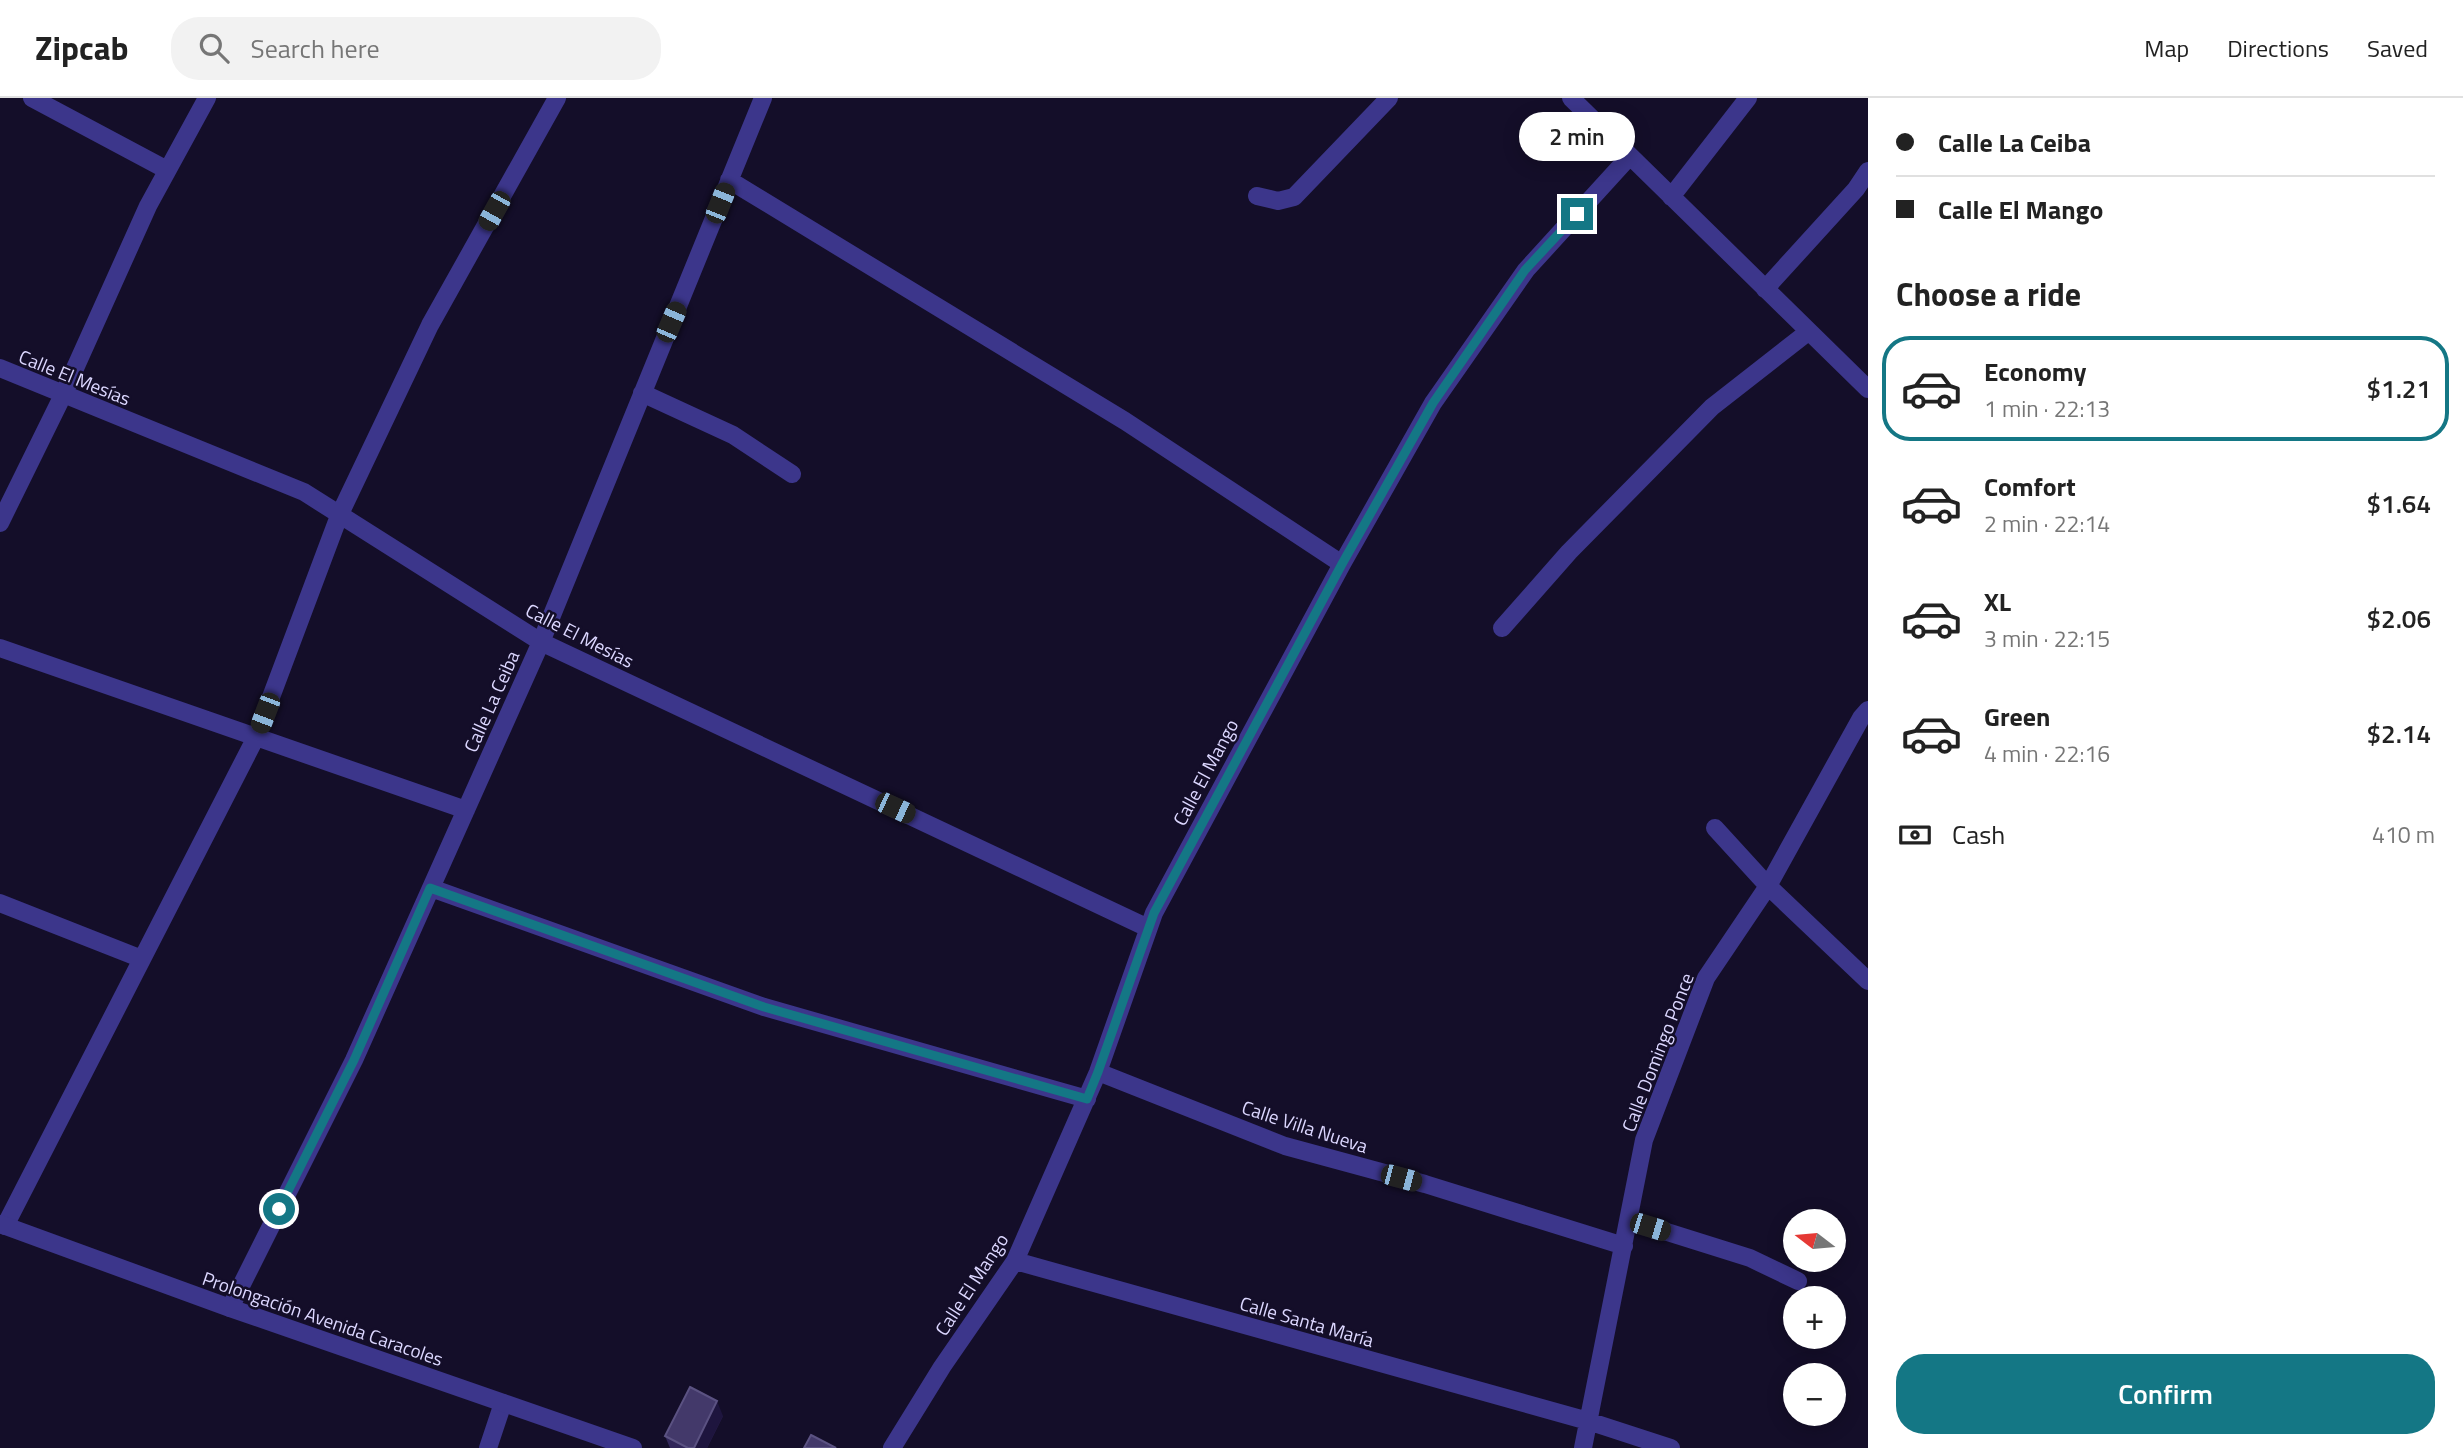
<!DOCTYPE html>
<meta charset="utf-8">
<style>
:root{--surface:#fff;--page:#f2f2f2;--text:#222;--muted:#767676;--line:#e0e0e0;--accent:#147785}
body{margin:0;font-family:"Titillium Web",sans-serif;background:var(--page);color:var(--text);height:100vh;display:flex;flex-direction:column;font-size:26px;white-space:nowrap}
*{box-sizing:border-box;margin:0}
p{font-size:23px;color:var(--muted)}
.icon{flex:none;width:38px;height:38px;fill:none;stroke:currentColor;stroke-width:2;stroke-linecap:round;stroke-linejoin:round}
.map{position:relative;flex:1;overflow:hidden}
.details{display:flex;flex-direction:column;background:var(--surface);width:595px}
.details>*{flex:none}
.banner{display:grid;align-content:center;height:154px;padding:0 28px;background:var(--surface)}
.needle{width:46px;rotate:286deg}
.fabs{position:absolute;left:1783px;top:1111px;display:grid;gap:14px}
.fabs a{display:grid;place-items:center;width:63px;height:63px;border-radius:50%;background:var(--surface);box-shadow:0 4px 18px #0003;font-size:35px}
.end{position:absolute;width:32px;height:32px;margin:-16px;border:9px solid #147785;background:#fff;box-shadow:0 0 0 4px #fff}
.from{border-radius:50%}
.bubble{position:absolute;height:49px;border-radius:24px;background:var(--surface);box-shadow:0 4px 18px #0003;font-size:23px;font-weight:600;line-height:49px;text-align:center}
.car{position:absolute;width:21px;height:42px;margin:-21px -10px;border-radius:9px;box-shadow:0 0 5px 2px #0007;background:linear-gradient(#222 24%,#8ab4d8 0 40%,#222 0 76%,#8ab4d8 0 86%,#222 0)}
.banner b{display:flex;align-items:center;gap:24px;height:66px;font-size:26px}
.banner b+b{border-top:2px solid var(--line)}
.banner i{width:18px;height:18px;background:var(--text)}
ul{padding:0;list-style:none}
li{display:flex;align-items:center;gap:21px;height:105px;margin:0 14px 10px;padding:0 14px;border:4px solid transparent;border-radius:28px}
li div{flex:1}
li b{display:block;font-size:26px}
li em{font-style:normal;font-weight:600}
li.active{border-color:var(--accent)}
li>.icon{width:63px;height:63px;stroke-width:1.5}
h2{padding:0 28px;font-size:32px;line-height:84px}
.pay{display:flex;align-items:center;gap:18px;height:77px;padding:0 28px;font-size:26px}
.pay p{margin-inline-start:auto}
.button{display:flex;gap:14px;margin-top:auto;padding:14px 28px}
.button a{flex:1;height:80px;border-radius:28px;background:var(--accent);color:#fff;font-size:28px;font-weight:600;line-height:80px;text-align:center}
header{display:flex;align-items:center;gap:42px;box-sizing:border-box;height:98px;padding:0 35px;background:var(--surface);border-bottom:2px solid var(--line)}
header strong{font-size:33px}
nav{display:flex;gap:38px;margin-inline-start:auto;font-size:24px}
.search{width:490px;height:63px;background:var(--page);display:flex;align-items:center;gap:18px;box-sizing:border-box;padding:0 24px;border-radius:28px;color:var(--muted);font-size:26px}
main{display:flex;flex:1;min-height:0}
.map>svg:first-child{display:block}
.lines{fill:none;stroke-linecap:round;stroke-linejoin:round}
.minor{stroke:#3c368b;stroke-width:18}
.tertiary{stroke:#3c368b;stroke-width:18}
.wall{fill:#312659}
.shaded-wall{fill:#1e153e}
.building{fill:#43396a;stroke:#5b5282;stroke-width:2}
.route{stroke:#147785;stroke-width:9}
.labels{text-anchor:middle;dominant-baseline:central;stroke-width:5;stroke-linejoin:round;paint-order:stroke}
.street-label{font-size:19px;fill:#dcd7ff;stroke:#140e29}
</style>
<header>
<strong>Zipcab</strong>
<div class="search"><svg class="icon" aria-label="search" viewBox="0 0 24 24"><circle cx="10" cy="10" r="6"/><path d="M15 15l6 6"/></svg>Search here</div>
<nav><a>Map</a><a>Directions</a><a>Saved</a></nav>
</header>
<main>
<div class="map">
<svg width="1868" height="1350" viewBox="0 0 1868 1350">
<rect width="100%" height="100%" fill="#140e29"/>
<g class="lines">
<!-- minor -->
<path class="minor" d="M 32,0 L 167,72
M 1571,0 L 1868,291
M 729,82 L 1125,323 L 1342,466
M 1257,98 L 1278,103 L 1294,99 L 1389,0
M 1671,99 L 1748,0
M 1765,191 L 1856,91 L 1868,73
M 0,270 L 304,394 L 541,544 L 1148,830
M 642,295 L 733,337 L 792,376
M 0,425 L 63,297 L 148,108 L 207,0
M 1502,530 L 1569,454 L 1712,309 L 1808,234
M 0,550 L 466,712
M 1715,730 L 1768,788 L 1868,883
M 431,790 L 764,909 L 1087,1001
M 0,805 L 142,861
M 1098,974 L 1285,1048 L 1425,1086 L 1624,1148
M 1629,1122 L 1750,1160 L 1798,1183
M 5,1128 L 256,639 L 339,418 L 430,227 L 557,0
M 1015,1163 L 1588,1323 L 1671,1350
M 230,1210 L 354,962 L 541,544 L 763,0
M 488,1350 L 503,1305
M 892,1350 L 942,1269 L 1015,1163 L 1098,974 L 1154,815 L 1342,466 L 1433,305 L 1526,172 L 1629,59
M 1583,1350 L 1644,1042 L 1706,880 L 1768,788 L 1861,620 L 1868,612"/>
<!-- tertiary -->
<path class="tertiary" d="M 0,1126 L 230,1210 L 633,1350"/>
</g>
<!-- wall -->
<path class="wall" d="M 723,1318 L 707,1350 L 670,1350 L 665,1338 Z"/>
<!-- shaded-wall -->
<path class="shaded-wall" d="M 717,1303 L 723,1318 L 707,1350 L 694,1350 Z"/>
<!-- building -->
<path class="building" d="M 690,1289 L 717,1303 L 694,1350 L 688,1350 L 665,1338 Z
M 811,1337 L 836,1350 L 804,1350 Z"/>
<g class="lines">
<!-- route -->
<path class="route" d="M 279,1111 L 354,962 L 430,790 L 764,909 L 1087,1001 L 1098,974 L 1154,815 L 1342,466 L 1433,305 L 1525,172 L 1577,116"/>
</g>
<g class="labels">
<!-- street labels -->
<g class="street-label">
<text transform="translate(75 279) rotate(22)">Calle El Mesías</text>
<text transform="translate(580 537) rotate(27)">Calle El Mesías</text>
<text transform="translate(491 603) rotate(-66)">Calle La Ceiba</text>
<text transform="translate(1205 674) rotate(-62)">Calle El Mango</text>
<text transform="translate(1657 954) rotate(-69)">Calle Domingo Ponce</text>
<text transform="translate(1305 1028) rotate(18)">Calle Villa Nueva</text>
<text transform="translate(971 1186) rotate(-57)">Calle El Mango</text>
<text transform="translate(323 1220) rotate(19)">Prolongación Avenida Caracoles</text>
<text transform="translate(1307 1223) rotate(16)">Calle Santa María</text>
</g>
</g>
</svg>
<div class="fabs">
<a><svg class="needle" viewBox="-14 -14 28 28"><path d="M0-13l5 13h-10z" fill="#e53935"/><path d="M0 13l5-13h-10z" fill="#767676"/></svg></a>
<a>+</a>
<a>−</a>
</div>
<i class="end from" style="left:279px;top:1111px"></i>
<i class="end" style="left:1577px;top:116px"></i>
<div class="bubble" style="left:1519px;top:14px;width:116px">2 min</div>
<i class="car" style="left:720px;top:105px;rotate:22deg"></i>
<i class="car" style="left:494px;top:113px;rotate:209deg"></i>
<i class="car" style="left:671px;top:224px;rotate:23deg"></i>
<i class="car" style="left:265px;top:615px;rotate:201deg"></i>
<i class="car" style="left:895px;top:710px;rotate:115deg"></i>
<i class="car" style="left:1401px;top:1080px;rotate:105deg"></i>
<i class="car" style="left:1650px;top:1129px;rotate:107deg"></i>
</div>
<section class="details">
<div class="banner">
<b><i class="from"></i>Calle La Ceiba</b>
<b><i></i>Calle El Mango</b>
</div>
<h2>Choose a ride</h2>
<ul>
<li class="active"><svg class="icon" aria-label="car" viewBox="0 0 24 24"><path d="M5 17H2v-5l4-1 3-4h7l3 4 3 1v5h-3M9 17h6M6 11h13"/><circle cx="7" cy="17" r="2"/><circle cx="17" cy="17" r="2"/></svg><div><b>Economy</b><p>1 min · 22:13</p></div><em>$1.21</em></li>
<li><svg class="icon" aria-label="car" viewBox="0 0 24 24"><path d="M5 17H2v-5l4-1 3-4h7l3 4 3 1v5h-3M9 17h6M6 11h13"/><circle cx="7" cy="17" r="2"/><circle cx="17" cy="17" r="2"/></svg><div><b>Comfort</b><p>2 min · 22:14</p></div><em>$1.64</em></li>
<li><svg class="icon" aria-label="car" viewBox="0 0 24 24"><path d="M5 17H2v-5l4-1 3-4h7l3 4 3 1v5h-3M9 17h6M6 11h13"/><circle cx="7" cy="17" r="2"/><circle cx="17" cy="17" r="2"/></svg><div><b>XL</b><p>3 min · 22:15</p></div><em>$2.06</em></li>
<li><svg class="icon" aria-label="car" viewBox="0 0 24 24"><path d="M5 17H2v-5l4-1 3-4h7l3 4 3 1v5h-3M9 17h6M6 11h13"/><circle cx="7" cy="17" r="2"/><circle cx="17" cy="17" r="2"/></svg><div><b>Green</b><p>4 min · 22:16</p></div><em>$2.14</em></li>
</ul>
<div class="pay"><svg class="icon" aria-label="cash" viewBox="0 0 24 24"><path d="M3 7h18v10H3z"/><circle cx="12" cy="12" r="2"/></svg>Cash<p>410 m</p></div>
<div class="button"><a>Confirm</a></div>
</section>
</main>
